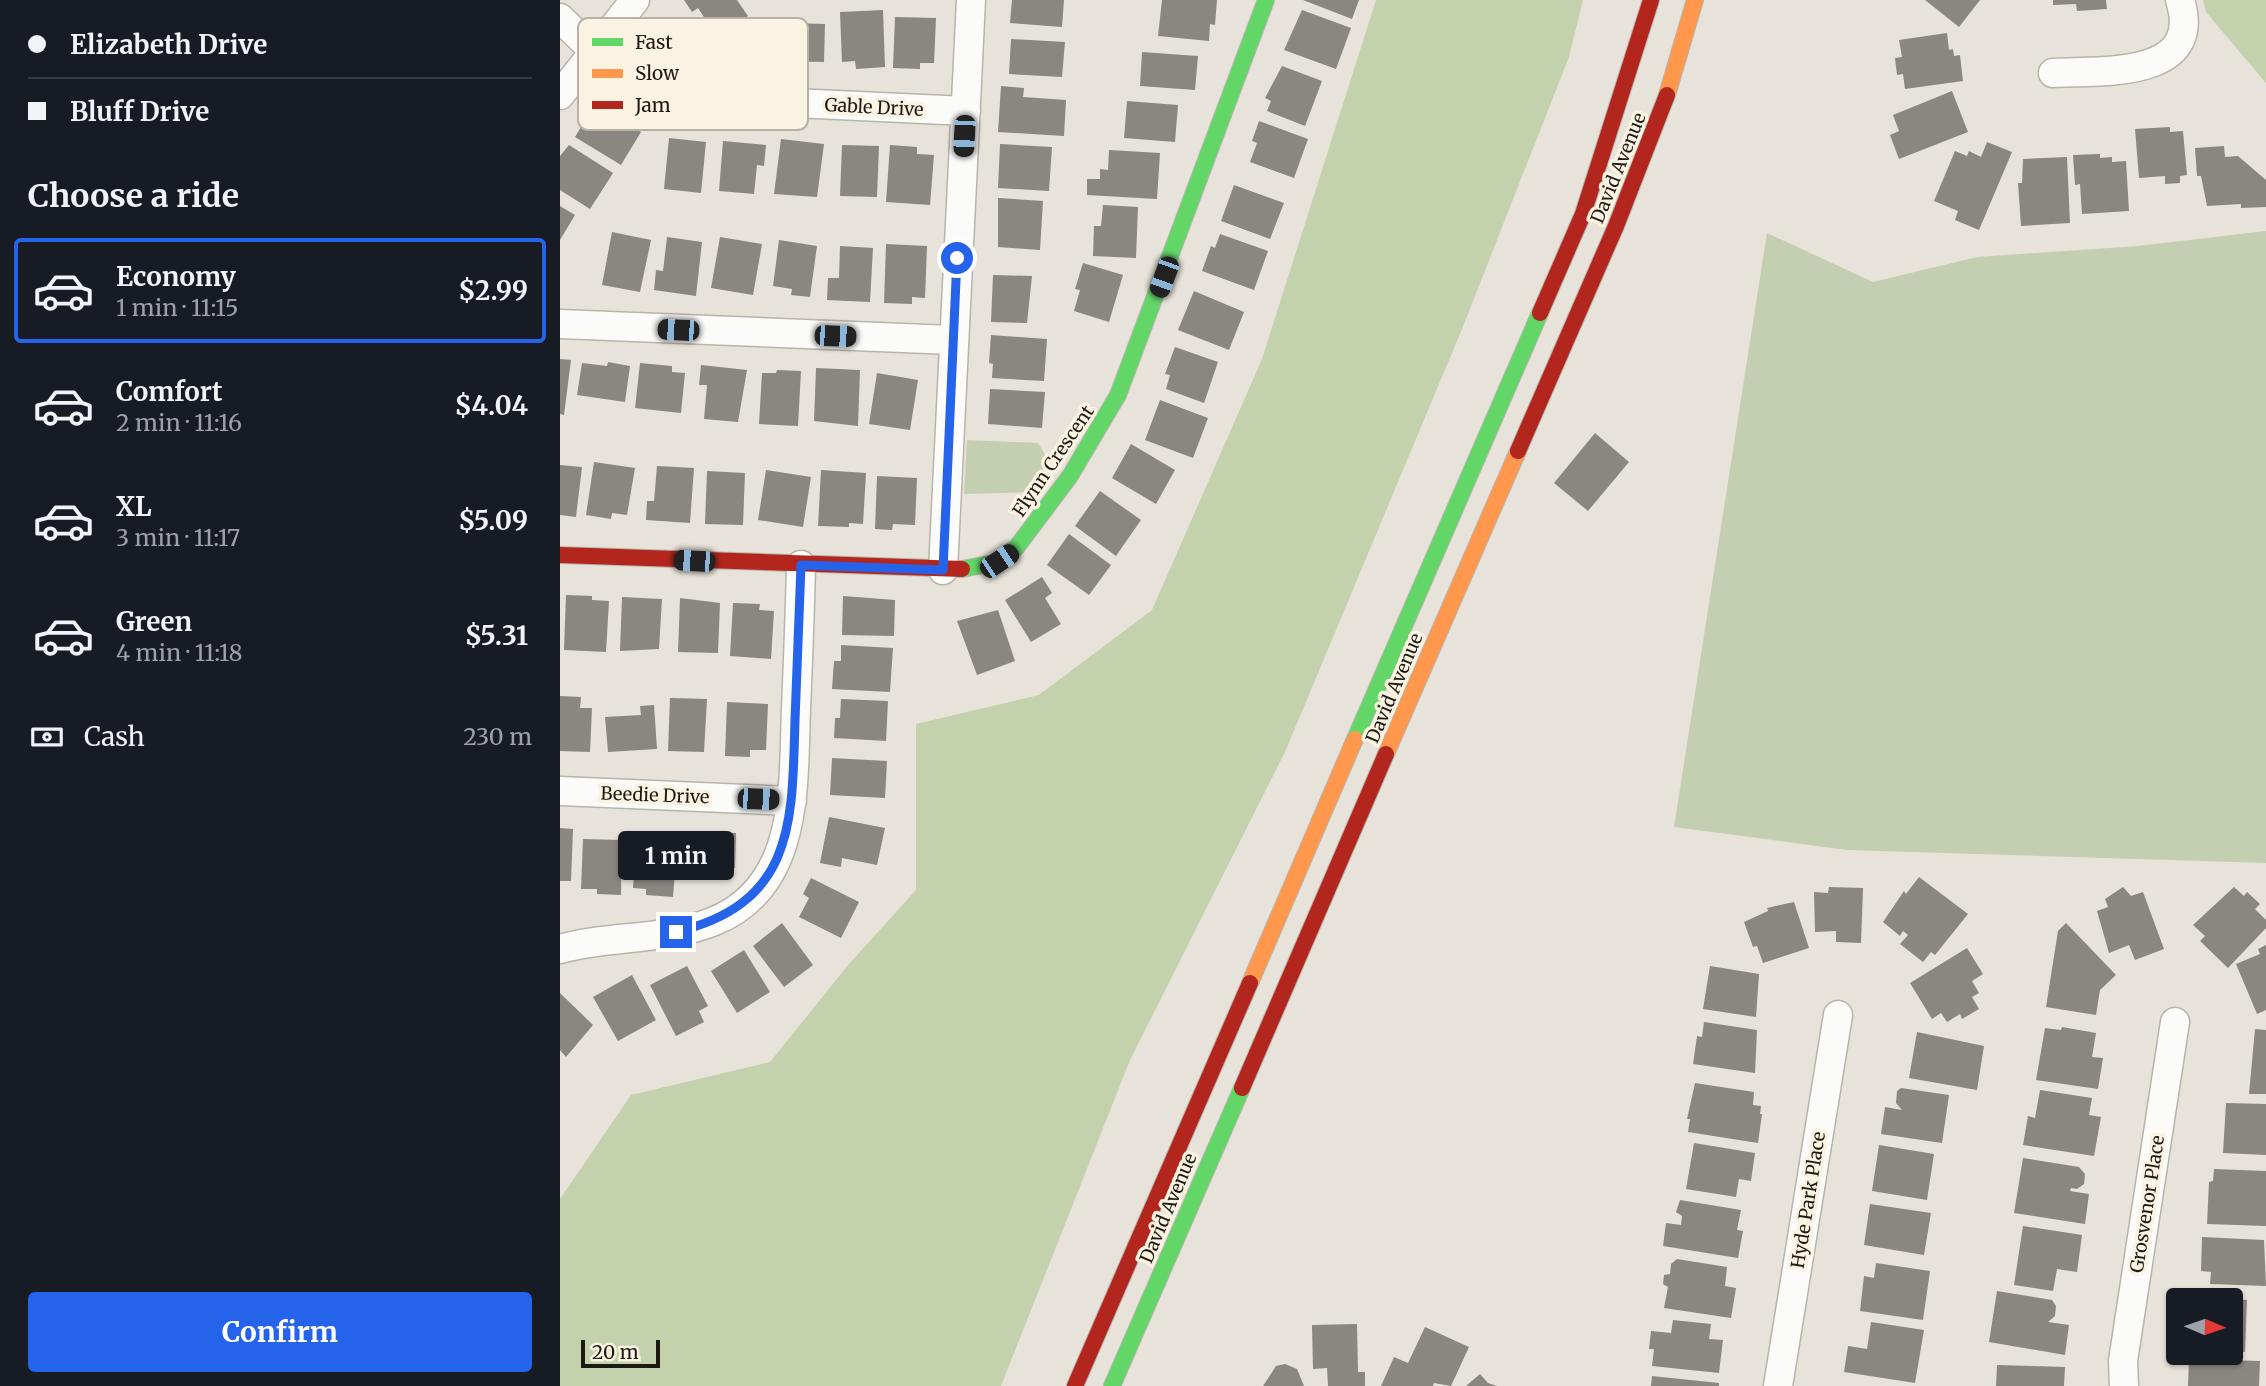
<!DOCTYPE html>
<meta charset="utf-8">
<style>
:root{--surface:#171b24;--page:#20242c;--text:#f1f3f6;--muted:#9ea1a6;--line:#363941;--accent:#2563eb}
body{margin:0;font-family:Merriweather,serif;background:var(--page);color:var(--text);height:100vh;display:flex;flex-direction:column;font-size:26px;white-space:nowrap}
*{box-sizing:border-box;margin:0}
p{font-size:23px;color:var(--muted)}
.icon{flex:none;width:38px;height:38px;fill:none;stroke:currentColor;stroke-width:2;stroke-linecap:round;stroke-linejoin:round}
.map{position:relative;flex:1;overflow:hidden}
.drawer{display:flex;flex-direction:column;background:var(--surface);width:560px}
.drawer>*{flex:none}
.hud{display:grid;align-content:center;height:154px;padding:0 28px;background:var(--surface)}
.needle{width:46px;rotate:92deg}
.fabs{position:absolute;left:1606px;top:1288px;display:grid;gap:14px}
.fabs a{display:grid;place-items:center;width:77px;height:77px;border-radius:7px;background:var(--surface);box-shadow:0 2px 5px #0004;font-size:35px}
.scale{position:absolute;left:21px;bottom:18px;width:79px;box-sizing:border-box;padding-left:7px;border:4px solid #1d1a14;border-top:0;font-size:19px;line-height:24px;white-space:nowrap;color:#1d1a14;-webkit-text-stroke:5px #faf3e2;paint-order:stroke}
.end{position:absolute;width:32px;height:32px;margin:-16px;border:9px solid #2563eb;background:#fff;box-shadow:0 0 0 4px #fff}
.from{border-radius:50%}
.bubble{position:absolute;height:49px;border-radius:7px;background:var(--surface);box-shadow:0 2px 5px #0004;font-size:23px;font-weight:700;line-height:49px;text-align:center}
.car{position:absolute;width:21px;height:42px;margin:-21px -10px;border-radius:9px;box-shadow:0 0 5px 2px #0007;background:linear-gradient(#222 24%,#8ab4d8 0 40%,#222 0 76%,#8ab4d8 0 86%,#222 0)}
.hud b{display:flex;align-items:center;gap:24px;height:66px;font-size:26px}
.hud b+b{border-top:2px solid var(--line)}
.hud i{width:18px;height:18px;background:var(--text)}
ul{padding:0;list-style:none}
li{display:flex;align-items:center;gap:21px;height:105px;margin:0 14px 10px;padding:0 14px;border:4px solid transparent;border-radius:7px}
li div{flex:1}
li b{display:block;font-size:26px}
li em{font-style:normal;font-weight:700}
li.current{border-color:var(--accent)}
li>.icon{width:63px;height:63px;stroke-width:1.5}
h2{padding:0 28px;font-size:32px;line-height:84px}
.pay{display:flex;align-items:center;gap:18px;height:77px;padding:0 28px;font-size:26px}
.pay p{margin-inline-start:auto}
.cta{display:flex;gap:14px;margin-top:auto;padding:14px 28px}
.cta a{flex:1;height:80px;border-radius:7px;background:var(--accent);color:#fff;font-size:28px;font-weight:700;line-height:80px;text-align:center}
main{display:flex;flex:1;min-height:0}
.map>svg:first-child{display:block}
.green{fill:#c4cfb1}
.forest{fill:#c3d1ad}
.building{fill:#8a8680}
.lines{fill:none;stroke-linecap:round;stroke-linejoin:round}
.street-casing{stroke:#b7b4ac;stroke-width:31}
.fast-casing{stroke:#b7b4ac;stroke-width:18}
.slow-casing{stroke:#b7b4ac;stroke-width:18}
.jam-casing{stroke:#b7b4ac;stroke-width:18}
.street{stroke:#fbfbf9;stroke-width:28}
.fast{stroke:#63d668;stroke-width:16}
.slow{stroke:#ff974d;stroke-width:16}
.jam{stroke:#b3261e;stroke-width:16}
.route{stroke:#2563eb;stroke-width:9}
.labels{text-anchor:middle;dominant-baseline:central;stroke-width:7;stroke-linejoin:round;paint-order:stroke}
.street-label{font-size:18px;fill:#1d1a14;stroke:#faf3e2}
.key{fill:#faf3e2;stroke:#b8b2a4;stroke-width:2}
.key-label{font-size:19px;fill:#1d1a14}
</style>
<main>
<section class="drawer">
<div class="hud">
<b><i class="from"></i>Elizabeth Drive</b>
<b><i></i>Bluff Drive</b>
</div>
<h2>Choose a ride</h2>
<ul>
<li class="current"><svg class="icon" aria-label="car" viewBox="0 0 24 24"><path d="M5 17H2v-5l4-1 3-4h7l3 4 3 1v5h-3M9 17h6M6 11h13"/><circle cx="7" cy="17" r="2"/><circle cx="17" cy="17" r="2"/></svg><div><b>Economy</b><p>1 min · 11:15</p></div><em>$2.99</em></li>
<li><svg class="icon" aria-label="car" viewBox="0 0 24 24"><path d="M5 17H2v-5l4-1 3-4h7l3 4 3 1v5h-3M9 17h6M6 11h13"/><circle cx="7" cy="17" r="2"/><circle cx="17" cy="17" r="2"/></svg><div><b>Comfort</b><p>2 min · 11:16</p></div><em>$4.04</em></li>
<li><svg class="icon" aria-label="car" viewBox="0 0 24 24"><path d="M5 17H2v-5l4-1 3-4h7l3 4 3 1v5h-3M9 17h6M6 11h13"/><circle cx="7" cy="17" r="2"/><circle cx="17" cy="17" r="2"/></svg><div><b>XL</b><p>3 min · 11:17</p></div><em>$5.09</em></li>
<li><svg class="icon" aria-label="car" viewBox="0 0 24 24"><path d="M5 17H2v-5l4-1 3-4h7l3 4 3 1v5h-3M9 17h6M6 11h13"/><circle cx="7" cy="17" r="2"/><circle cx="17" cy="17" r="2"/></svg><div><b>Green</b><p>4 min · 11:18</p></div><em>$5.31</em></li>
</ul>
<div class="pay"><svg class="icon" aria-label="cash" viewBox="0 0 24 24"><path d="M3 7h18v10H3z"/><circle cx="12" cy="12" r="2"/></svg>Cash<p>230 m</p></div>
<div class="cta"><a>Confirm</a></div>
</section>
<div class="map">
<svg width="1706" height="1386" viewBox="0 0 1706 1386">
<rect width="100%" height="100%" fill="#e7e3da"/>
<!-- green -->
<path class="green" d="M 1706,231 L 1706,863 L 1287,850 L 1114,827 L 1207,233 L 1313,282 L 1417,257 L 1578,246 Z
M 407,440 L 478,443 L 493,467 L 476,492 L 404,494 Z"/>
<!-- forest -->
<path class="forest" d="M 816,0 L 1023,0 L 1009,57 L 902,329 L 725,752 L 570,1060 L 441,1386 L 0,1386 L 0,1199 L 71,1095 L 210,1062 L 289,964 L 356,890 L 356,724 L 479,695 L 592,610 L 702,359 Z
M 1643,0 L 1706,0 L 1706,83 L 1646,12 Z"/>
<!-- building -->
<path class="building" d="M 124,0 L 177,0 L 188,16 L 157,37 L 138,8 L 132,12 Z
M 452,0 L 504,0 L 502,27 L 450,23 Z
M 602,0 L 657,0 L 655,25 L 650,24 L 649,41 L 598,36 Z
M 743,0 L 799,0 L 792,19 Z
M 1365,0 L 1420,0 L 1399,27 Z
M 1493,0 L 1546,0 L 1547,9 L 1517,11 L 1516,4 L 1493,5 Z
M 323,10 L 325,67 L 296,69 L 295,61 L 282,62 L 280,12 Z
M 742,10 L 791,28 L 776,69 L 724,50 Z
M 335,17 L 376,18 L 374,63 L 360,63 L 360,69 L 333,68 Z
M 231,23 L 265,24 L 264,62 L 216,61 L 217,26 L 231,26 Z
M 1387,33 L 1389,50 L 1393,49 L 1394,56 L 1400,55 L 1403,81 L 1345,89 L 1343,74 L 1337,75 L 1335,58 L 1342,57 L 1339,40 Z
M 451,39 L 505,42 L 502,77 L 449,74 Z
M 582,52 L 638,56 L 635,90 L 580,86 Z
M 722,66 L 762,81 L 745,126 L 707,111 L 711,101 L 705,98 Z
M 441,86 L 464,88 L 463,97 L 506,100 L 504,136 L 438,132 Z
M 1392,91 L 1408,132 L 1339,159 L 1330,135 L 1339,131 L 1333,115 Z
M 567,101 L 618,105 L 615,142 L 564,138 Z
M 39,106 L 81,132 L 61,165 L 15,137 L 27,117 L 31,120 Z
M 699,121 L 748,139 L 734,178 L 690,162 L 697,143 L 692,141 Z
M 1610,127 L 1610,132 L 1623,131 L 1627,175 L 1620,176 L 1620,183 L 1605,184 L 1605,176 L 1579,178 L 1575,129 Z
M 109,138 L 146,142 L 141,193 L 104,189 Z
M 221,139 L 264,144 L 257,197 L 214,194 Z
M 163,141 L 206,145 L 204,166 L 197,165 L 194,194 L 159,191 Z
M 1427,142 L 1452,152 L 1419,230 L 1395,220 L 1398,211 L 1374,201 L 1395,151 L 1407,156 L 1409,151 L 1421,157 Z
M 440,144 L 492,147 L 489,191 L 438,188 Z
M 9,145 L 53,173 L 30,209 L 0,190 L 0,156 Z
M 282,145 L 319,146 L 317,197 L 280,196 Z
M 330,145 L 357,147 L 357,154 L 374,155 L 370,205 L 326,202 Z
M 1664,146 L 1665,157 L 1678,156 L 1706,180 L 1706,207 L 1681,208 L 1681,204 L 1647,206 L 1641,176 L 1637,176 L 1635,148 Z
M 549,150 L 600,153 L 597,199 L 527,195 L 527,179 L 540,179 L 540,169 L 548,170 Z
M 1540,154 L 1540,158 L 1552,157 L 1552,162 L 1566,161 L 1569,211 L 1522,214 L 1520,184 L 1515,185 L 1513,155 Z
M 1507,157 L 1510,223 L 1461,226 L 1458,183 L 1462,183 L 1463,159 Z
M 674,185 L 724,203 L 710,239 L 661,221 Z
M 438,198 L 483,201 L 480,250 L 438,247 Z
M 543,205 L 578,207 L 576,258 L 533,256 L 534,226 L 541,226 Z
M 0,206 L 15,215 L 0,240 Z
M 52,232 L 91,240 L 80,292 L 42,285 Z
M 660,234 L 708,251 L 694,290 L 642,271 L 651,246 L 655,248 Z
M 107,237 L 142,242 L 136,296 L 94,290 L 96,270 L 103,271 Z
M 160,237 L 202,244 L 193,295 L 151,288 Z
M 219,240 L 257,246 L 250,297 L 231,295 L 232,289 L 213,286 Z
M 326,244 L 367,246 L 365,298 L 352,297 L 352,304 L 324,303 Z
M 280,246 L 313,248 L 310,302 L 267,300 L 268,278 L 279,278 Z
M 523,263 L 563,275 L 549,322 L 514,311 L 520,290 L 515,289 Z
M 433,275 L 472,276 L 467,323 L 431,322 Z
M 634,291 L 684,312 L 669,350 L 618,330 Z
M 431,335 L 487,339 L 484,381 L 432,378 L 433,364 L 429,363 Z
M 615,347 L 658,362 L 644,403 L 606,389 L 610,375 L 605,374 Z
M 0,359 L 11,360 L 4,415 L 0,414 Z
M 48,362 L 70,366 L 65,402 L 17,395 L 22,363 L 47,366 Z
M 80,363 L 112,366 L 112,372 L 125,373 L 121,413 L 75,408 Z
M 141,365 L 187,370 L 178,422 L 144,419 L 147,385 L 139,385 Z
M 256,368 L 300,370 L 298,426 L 254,421 Z
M 217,370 L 241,371 L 238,426 L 199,424 L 202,373 L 216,373 Z
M 317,373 L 358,380 L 350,430 L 309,424 Z
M 430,389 L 485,392 L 482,428 L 428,424 Z
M 600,400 L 648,418 L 633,458 L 585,440 Z
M 1035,433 L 1069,462 L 1028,511 L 994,483 Z
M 571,444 L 615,470 L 596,504 L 552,478 Z
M 34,462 L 75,468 L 67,515 L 52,513 L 51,519 L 26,515 Z
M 0,465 L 22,467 L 16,517 L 0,515 Z
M 97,466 L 134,468 L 130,523 L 86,520 L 87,501 L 94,501 Z
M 206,470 L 251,477 L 243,527 L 198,520 Z
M 261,470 L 306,473 L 303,524 L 289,523 L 289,527 L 258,526 Z
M 147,471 L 185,473 L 183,525 L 145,524 Z
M 317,476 L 357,478 L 355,525 L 333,524 L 332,530 L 315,529 Z
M 540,491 L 581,520 L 556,556 L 515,526 Z
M 509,534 L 551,565 L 529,595 L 487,565 Z
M 482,577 L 492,593 L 485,598 L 501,624 L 471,642 L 445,600 Z
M 6,595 L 32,596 L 32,600 L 49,601 L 46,652 L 4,650 Z
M 283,596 L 335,600 L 334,636 L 282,635 Z
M 62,597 L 102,599 L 99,649 L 60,651 Z
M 120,598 L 160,603 L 158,653 L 118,652 Z
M 173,603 L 200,604 L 199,610 L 214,611 L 211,659 L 170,656 Z
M 438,610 L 455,661 L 417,675 L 397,621 Z
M 281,645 L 333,648 L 330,692 L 272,689 L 274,661 L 281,661 Z
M 0,696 L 21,697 L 20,708 L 32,708 L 30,752 L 0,751 Z
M 110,698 L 147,699 L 144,752 L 108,751 Z
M 281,699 L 328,701 L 326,741 L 274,738 L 275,718 L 280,718 Z
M 167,702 L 208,704 L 206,750 L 190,750 L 190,757 L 165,756 Z
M 94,705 L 97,749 L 48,752 L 45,717 L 81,715 L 80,706 Z
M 272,758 L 327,761 L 325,798 L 270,795 Z
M 269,817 L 325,828 L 317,865 L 282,858 L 281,867 L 260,863 Z
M 0,828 L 13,829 L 11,881 L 0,881 Z
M 125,831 L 176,833 L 175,868 L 124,864 Z
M 23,839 L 62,840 L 61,895 L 37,894 L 37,889 L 21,889 Z
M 76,840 L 117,843 L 113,897 L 86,895 L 86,889 L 73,888 Z
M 1359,877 L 1408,914 L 1375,955 L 1371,952 L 1363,962 L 1340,944 L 1348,935 L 1343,931 L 1340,936 L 1323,922 L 1344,891 L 1346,894 Z
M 251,878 L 299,902 L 281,938 L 239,917 L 249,898 L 243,894 Z
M 1269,887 L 1303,888 L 1301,943 L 1276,942 L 1276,931 L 1255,932 L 1254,892 L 1268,893 Z
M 1563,887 L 1571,896 L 1583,892 L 1604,949 L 1575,960 L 1569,945 L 1549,953 L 1537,911 L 1548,907 L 1545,899 Z
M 1674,887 L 1684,896 L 1687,892 L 1700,904 L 1695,909 L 1706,920 L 1706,928 L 1668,968 L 1640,941 L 1645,936 L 1633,925 Z
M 1234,902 L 1249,948 L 1203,963 L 1197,946 L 1193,947 L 1184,922 L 1208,911 L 1207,908 Z
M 222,923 L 253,965 L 224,987 L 193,946 Z
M 1506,923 L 1556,975 L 1540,990 L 1536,1015 L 1486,1007 L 1498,931 Z
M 1706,945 L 1706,1010 L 1697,1014 L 1676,964 L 1700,954 L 1698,949 Z
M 1407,948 L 1423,974 L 1412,981 L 1419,993 L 1412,997 L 1419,1009 L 1402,1019 L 1400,1014 L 1387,1022 L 1381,1013 L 1372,1019 L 1350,983 Z
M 184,950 L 210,992 L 177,1013 L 151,971 Z
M 127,966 L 148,1006 L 139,1011 L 144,1022 L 116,1036 L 90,985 Z
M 1150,966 L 1199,974 L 1196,1017 L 1143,1009 Z
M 72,975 L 96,1020 L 58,1041 L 33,997 Z
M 0,993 L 33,1025 L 6,1057 L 0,1050 Z
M 1144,1022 L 1197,1030 L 1195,1073 L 1133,1064 L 1137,1036 L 1142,1037 Z
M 1502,1027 L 1536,1033 L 1532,1057 L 1543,1058 L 1538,1089 L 1476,1080 L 1485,1028 L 1501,1030 Z
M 1695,1029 L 1706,1030 L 1706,1094 L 1689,1094 Z
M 1357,1032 L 1424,1046 L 1417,1090 L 1349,1078 Z
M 1135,1083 L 1194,1092 L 1193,1105 L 1201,1106 L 1200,1114 L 1202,1114 L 1198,1143 L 1128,1132 L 1130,1119 L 1127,1119 Z
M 1341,1088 L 1389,1095 L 1382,1143 L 1321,1134 L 1325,1107 L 1342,1110 L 1336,1103 L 1337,1091 Z
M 1480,1090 L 1532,1098 L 1529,1115 L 1541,1117 L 1534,1156 L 1463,1145 L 1468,1116 L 1475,1118 Z
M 1666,1103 L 1706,1104 L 1706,1155 L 1663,1153 Z
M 1134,1143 L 1195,1153 L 1191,1181 L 1179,1179 L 1176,1197 L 1126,1189 Z
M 1319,1145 L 1374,1154 L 1367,1200 L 1312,1191 Z
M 1463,1158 L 1519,1167 L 1525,1174 L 1524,1184 L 1517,1189 L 1511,1188 L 1510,1191 L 1529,1194 L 1525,1224 L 1454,1213 Z
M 1654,1169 L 1706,1171 L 1706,1226 L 1647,1224 L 1649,1182 L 1653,1181 Z
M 1120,1200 L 1181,1210 L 1177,1230 L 1183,1231 L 1178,1258 L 1103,1246 L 1106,1223 L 1121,1225 L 1122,1216 L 1116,1212 Z
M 1310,1204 L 1371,1213 L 1364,1255 L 1304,1245 Z
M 1463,1226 L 1522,1235 L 1517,1272 L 1497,1269 L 1493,1291 L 1454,1285 Z
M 1642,1237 L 1704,1240 L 1706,1286 L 1650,1284 L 1651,1272 L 1641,1271 Z
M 1117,1259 L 1167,1267 L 1165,1286 L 1176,1288 L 1171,1318 L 1104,1308 L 1108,1287 L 1103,1284 L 1104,1275 L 1110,1274 L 1111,1264 Z
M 1316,1263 L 1370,1271 L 1363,1320 L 1300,1311 L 1304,1276 L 1314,1278 Z
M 1437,1291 L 1492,1300 L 1496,1306 L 1495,1316 L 1488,1322 L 1509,1325 L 1505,1355 L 1429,1342 Z
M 1671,1299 L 1687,1300 L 1685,1352 L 1671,1351 Z
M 1113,1320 L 1151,1324 L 1149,1339 L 1163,1340 L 1159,1373 L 1092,1366 L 1094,1349 L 1089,1349 L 1091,1331 L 1111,1333 Z
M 1311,1322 L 1364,1330 L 1355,1383 L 1284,1372 L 1288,1346 L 1307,1349 Z
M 797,1324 L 798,1372 L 805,1372 L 805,1386 L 768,1386 L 767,1368 L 753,1369 L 752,1325 Z
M 865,1327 L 909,1347 L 891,1386 L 874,1383 L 873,1386 L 821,1386 L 834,1357 L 848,1363 Z
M 1629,1359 L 1700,1361 L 1699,1386 L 1628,1386 Z
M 725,1364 L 737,1369 L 744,1386 L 703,1386 L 716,1366 Z
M 1437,1365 L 1505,1367 L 1504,1386 L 1436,1386 Z
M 920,1374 L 928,1383 L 937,1386 L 906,1386 Z
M 1092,1376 L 1159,1383 L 1159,1386 L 1091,1386 Z"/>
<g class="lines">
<defs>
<path id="street" d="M 0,18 L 70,86 L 102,97 L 406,111
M 1493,73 C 1540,70 1645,80 1620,0
M 0,95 L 75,0
M 0,324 L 392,340
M 383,570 L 411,0
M 0,791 L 232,801
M 0,949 C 49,935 103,941 152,922 C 240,888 233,786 236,709 C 238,661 240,613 241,565
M 1218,1386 L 1278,1015
M 1564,1386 L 1563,1361 L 1615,1022"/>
<path id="fast" d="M 402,569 L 434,563 L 456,548 L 510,476 L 558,395 L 706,0
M 795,739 L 980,313
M 552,1386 L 682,1088"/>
<path id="slow" d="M 1107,95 L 1135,0
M 826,754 L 958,451
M 690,983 L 795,739"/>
<path id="jam" d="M 980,313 L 1023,214 L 1091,0
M 958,451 L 1056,226 L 1107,95
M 0,555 L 402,569
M 682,1088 L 826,754
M 515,1386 L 690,983"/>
</defs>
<!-- street casing -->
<use href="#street" class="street-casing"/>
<!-- fast casing -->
<use href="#fast" class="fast-casing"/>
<!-- slow casing -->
<use href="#slow" class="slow-casing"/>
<!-- jam casing -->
<use href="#jam" class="jam-casing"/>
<!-- street -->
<use href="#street" class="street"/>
<!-- fast -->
<use href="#fast" class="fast"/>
<!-- slow -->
<use href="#slow" class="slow"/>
<!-- jam -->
<use href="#jam" class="jam"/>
</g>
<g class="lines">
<!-- route -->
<path class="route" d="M 116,932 C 235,903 232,823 235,720 C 237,668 239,617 241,565 L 383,570 L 397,258"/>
</g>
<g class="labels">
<!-- street labels -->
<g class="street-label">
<text transform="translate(314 107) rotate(3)">Gable Drive</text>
<text transform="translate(1058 168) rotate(-68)">David Avenue</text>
<text transform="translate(493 461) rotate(-56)">Flynn Crescent</text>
<text transform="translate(834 688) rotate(-67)">David Avenue</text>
<text transform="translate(95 795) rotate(2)">Beedie Drive</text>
<text transform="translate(1248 1200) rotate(-81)">Hyde Park Place</text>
<text transform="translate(1587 1204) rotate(-81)">Grosvenor Place</text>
<text transform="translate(608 1208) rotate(-67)">David Avenue</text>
</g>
</g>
<!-- legend -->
<rect x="18" y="18" width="230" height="112" rx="10" class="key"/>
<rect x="32" y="38" width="31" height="8" fill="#63d668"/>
<rect x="32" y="69" width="31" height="9" fill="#ff974d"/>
<rect x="32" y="101" width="31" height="8" fill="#b3261e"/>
<g class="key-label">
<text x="75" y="49">Fast</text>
<text x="75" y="80">Slow</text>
<text x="75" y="112">Jam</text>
</g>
</svg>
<div class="fabs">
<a><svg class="needle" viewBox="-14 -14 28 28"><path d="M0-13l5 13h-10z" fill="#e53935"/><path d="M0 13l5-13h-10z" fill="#9ea1a6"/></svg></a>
</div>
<div class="scale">20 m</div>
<i class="end from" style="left:397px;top:258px"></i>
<i class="end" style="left:116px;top:932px"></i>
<div class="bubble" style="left:58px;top:831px;width:116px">1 min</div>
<i class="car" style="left:404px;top:136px;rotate:183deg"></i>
<i class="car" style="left:604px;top:277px;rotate:200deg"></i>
<i class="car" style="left:118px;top:330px;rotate:272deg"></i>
<i class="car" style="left:275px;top:336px;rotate:92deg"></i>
<i class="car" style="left:134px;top:561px;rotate:273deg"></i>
<i class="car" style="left:439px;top:561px;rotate:56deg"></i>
<i class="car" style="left:198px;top:799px;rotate:92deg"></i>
</div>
</main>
